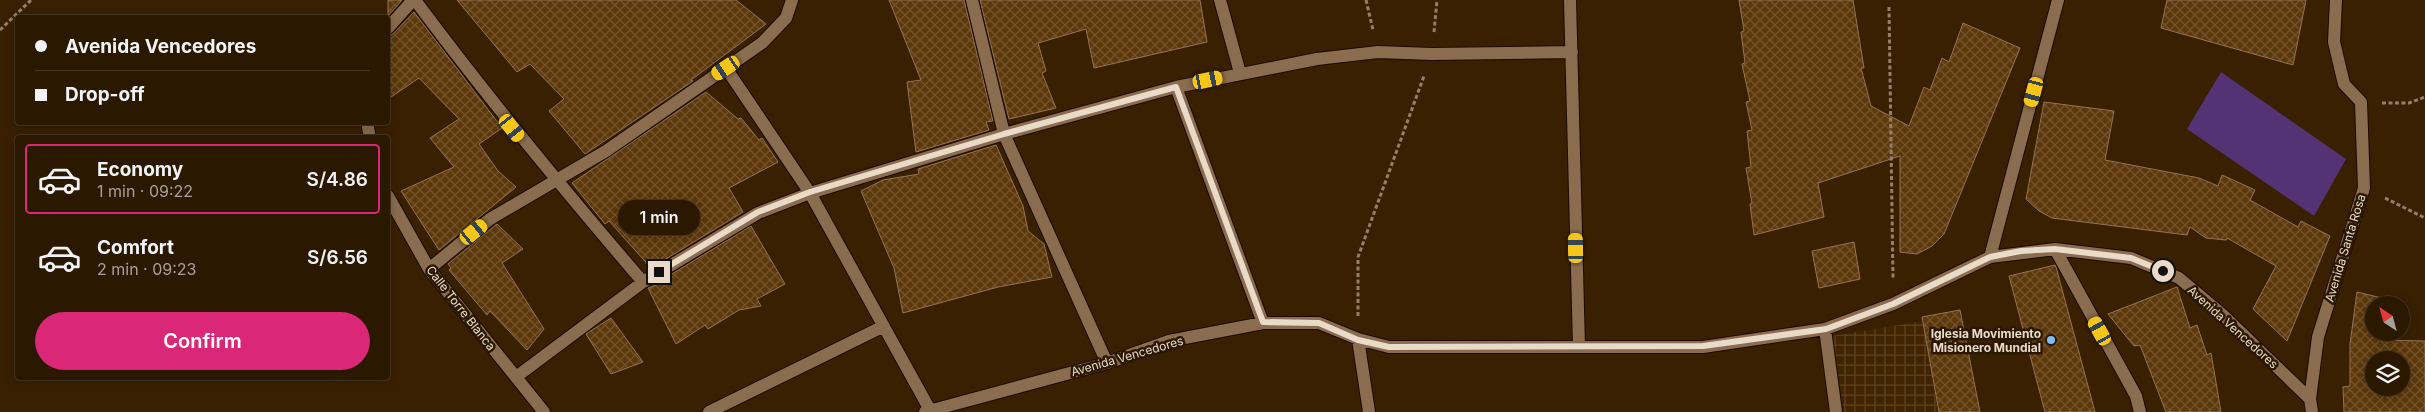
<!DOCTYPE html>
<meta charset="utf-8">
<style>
:root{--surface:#2b1801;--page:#372510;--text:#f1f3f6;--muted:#a6a099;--line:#473723;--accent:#db2777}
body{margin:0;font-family:Inter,sans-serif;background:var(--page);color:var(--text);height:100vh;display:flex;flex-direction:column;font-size:19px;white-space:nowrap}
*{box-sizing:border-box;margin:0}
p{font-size:16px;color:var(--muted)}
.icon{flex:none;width:28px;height:28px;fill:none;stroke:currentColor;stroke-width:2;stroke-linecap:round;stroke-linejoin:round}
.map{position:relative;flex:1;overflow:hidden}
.side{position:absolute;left:15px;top:135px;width:375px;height:245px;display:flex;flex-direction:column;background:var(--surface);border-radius:5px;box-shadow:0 2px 12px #0003,0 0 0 1px var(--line)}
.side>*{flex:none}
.guide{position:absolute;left:15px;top:15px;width:375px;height:110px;border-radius:5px;box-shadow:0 2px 12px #0003,0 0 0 1px var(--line);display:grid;align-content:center;height:110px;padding:0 20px;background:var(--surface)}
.needle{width:32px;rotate:324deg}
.controls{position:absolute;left:2365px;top:296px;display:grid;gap:10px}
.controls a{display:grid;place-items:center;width:45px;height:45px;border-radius:50%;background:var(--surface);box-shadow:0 2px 12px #0003,0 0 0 1px var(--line);font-size:25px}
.end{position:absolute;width:22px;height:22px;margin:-11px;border:6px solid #eadac9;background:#111;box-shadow:0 0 0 2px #111}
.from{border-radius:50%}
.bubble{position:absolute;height:35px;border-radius:18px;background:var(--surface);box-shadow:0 2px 12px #0003,0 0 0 1px var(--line);font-size:16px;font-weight:600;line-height:35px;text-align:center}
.car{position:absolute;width:15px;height:30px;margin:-15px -8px;border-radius:6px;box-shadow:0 0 4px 1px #0007;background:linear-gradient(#f5c518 24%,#345 0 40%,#f5c518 0 76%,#345 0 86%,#f5c518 0)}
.guide b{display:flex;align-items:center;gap:18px;height:48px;font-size:19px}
.guide b+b{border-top:1px solid var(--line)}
.guide i{width:12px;height:12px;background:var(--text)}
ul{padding:9px 0 0;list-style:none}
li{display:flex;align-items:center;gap:15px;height:70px;margin:0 10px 8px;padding:0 10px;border:2px solid transparent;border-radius:5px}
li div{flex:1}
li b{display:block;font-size:19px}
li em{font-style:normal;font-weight:600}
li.selected{border-color:var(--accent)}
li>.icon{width:45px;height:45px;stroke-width:1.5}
.primary-button{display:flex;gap:10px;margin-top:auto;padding:10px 20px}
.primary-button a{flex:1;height:58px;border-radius:30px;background:var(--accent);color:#fff;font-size:20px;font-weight:600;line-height:58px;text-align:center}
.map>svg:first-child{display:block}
.industrial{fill:url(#industrial-grid)}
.pitch{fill:#553273}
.building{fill:url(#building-cross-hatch);stroke:#927455;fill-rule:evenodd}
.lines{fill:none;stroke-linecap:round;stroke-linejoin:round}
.minor-casing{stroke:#1c0a00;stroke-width:14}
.path{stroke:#948068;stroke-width:3;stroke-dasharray:4 2.5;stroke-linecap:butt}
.minor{stroke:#8a6c4e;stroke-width:12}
.route{stroke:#eadac9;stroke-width:6}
.poi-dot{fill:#7dbef9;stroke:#2b1803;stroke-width:2}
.labels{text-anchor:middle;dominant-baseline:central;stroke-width:5;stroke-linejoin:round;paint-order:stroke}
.street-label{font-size:12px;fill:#eadac9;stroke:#2b1803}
.poi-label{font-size:12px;font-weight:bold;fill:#eadac9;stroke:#2b1803;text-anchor:end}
</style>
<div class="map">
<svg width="2425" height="412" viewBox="0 0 2425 412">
<defs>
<pattern id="industrial-grid" width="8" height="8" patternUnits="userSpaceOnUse" patternTransform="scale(1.25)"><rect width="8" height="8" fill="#422400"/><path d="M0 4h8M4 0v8" fill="none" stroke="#5d4324"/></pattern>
<pattern id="building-cross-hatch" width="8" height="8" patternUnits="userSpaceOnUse" patternTransform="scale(1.25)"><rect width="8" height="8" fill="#5c380a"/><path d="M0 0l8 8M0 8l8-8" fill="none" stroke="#74542c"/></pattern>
</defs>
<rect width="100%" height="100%" fill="#392001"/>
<!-- industrial -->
<path class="industrial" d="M 1923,321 L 1938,412 L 1844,412 L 1832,336 Z"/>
<!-- pitch -->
<path class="pitch" d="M 2221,72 L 2346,159 L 2314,216 L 2187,129 Z"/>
<!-- building -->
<path class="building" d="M 388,0 L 402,0 L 388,16 Z
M 457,0 L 736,0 L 766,24 L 691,80 L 693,81 L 585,154 L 549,111 L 564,99 L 530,64 L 517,72 Z
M 889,0 L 964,0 L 993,121 L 986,122 L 989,130 L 916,152 L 907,82 L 921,80 Z
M 980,0 L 1200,0 L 1207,42 L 1094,68 L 1086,29 L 1038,43 L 1046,71 L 1042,73 L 1056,108 L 1009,119 Z
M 1739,0 L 1853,0 L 1864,68 L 1861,68 L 1871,106 L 1909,126 L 1924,87 L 1930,90 L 1942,58 L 1949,62 L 1963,23 L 2020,48 L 1944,234 L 1932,246 L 1917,254 L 1900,252 L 1900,156 L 1818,183 L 1824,217 L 1754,235 L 1750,204 L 1752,203 L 1746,168 L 1751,167 L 1747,131 L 1752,130 L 1746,102 L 1750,101 L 1742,64 L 1745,63 L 1741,32 L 1744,31 Z
M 2167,0 L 2306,0 L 2293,65 L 2161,28 Z
M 414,12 L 502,128 L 479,144 L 498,171 L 516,187 L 439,250 L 401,191 L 454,167 L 430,138 L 459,119 L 419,78 L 388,99 L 388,36 L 394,33 Z
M 706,92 L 738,119 L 741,118 L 759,140 L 762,138 L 778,162 L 729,188 L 743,212 L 651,268 L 609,221 L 605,224 L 572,183 Z
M 2044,102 L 2114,111 L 2105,160 L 2199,178 L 2218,186 L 2222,175 L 2255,190 L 2250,200 L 2298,227 L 2301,221 L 2330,236 L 2287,341 L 2253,309 L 2276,266 L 2227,238 L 2226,240 L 2206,238 L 2190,227 L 2187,235 L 2052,218 L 2039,211 L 2026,199 Z
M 996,145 L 1023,206 L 1028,231 L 1044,244 L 1052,277 L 998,287 L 903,313 L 894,268 L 861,191 L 883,180 L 919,174 L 918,169 Z
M 497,224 L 523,249 L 502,263 L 544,329 L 527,350 L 490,311 L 487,315 L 449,270 L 451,268 L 448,264 Z
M 751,226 L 785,284 L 757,299 L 761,306 L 739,310 L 708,329 L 705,325 L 676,344 L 648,288 L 664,282 L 662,280 Z
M 1854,242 L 1860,279 L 1819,288 L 1812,251 Z
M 2055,265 L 2056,267 L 2095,412 L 2045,412 L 2009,276 Z
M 2177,287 L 2190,328 L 2197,325 L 2207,355 L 2211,353 L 2221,412 L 2166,412 L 2140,345 L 2134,346 L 2108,314 Z
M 2357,292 L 2390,300 L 2389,305 L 2374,305 L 2374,332 L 2383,332 L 2381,340 L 2425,341 L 2425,412 L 2344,412 L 2343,387 L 2350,386 L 2350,344 ZM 2374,360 L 2401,360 L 2401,388 L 2374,388 Z
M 1960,310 L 1980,412 L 1939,412 L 1922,317 Z
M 611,318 L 643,362 L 611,374 L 586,334 Z"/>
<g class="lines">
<defs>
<path id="minor" d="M 415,0 C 487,97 564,190 643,282
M 972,0 L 1004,134 L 1107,363
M 1220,0 L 1240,73
M 1570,0 L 1579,347
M 388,28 L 413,0
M 726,68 L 810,193 L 930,410
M 1176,87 L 1263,323
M 367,122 L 370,138
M 388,196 L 429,269 L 544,412
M 2055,249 L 2136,396 L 2140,412
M 1990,257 L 2058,0
M 429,269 L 490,219 L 606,151 L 762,43 L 786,18 L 792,0
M 1825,329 L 1836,412
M 1358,339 L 1369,412
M 516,377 L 643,282 L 758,213 L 810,193 L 1004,134 L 1176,87 L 1317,59 L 1378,52 L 1432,54 L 1572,52
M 709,412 L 882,327
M 925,412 L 1107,363 L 1169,341 L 1263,323 L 1319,323 L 1358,339 L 1389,347 L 1703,347 L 1825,329 L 1893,304 L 1990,257 L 2055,249 L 2131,258 L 2179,278 L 2223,315 L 2310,399
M 2312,412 L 2310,399 L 2318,337 L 2364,188 L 2361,102 L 2344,84 L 2334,42 L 2336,0"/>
</defs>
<!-- minor casing -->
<use href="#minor" class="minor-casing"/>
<!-- path -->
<path class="path" d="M 1366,0 L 1373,30
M 1889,7 L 1893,279
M 0,30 L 31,0
M 1434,32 L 1437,0
M 2382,103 L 2409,103 L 2425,97
M 2385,198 L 2425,218
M 1358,316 L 1358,257 L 1424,76"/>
<!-- minor -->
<use href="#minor" class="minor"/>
</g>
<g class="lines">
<!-- route -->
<path class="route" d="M 659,272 L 758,212 L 810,192 L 1004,134 L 1176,87 L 1263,322 L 1319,323 L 1358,340 L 1389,347 L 1703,346 L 1826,329 L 1893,304 L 1990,257 L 2021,251 L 2055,249 L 2131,258 L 2163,271"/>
</g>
<!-- markers -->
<circle class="poi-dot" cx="2051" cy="340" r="5"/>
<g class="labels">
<!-- street labels -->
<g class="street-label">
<text transform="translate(2345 248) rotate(-73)">Avenida Santa Rosa</text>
<text transform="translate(461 308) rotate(52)">Calle Torre Blanca</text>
<text transform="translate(2233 327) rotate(42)">Avenida Vencedores</text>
<text transform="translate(1127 356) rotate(-16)">Avenida Vencedores</text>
</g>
<!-- poi labels -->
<g class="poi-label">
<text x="2041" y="333">Iglesia Movimiento<tspan x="2041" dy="14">Misionero Mundial</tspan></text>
</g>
</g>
</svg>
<div class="controls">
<a><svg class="needle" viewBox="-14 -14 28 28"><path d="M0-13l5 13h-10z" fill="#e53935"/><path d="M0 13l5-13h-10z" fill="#a6a099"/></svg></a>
<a><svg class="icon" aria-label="layers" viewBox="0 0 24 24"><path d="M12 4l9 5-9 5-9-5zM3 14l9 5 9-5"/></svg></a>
</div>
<i class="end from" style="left:2163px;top:271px"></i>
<i class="end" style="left:659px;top:272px"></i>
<div class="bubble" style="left:618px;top:200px;width:82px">1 min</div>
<i class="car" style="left:726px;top:68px;rotate:236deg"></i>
<i class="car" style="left:1208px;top:80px;rotate:78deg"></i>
<i class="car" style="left:2034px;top:92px;rotate:195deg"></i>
<i class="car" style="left:512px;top:128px;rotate:141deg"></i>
<i class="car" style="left:474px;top:232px;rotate:51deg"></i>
<i class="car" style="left:1576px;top:248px;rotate:359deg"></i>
<i class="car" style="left:2100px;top:331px;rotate:331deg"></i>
<div class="guide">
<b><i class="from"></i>Avenida Vencedores</b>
<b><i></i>Drop-off</b>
</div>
<section class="side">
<ul>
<li class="selected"><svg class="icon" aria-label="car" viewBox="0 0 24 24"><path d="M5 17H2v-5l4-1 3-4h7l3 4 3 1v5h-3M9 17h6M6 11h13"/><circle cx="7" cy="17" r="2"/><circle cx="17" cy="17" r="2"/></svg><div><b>Economy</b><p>1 min · 09:22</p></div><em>S/4.86</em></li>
<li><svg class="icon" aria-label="car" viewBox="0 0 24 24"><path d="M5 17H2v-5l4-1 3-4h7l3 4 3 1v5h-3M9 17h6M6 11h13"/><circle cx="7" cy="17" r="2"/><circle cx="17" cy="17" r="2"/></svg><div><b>Comfort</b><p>2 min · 09:23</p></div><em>S/6.56</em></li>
</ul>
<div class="primary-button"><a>Confirm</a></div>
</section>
</div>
